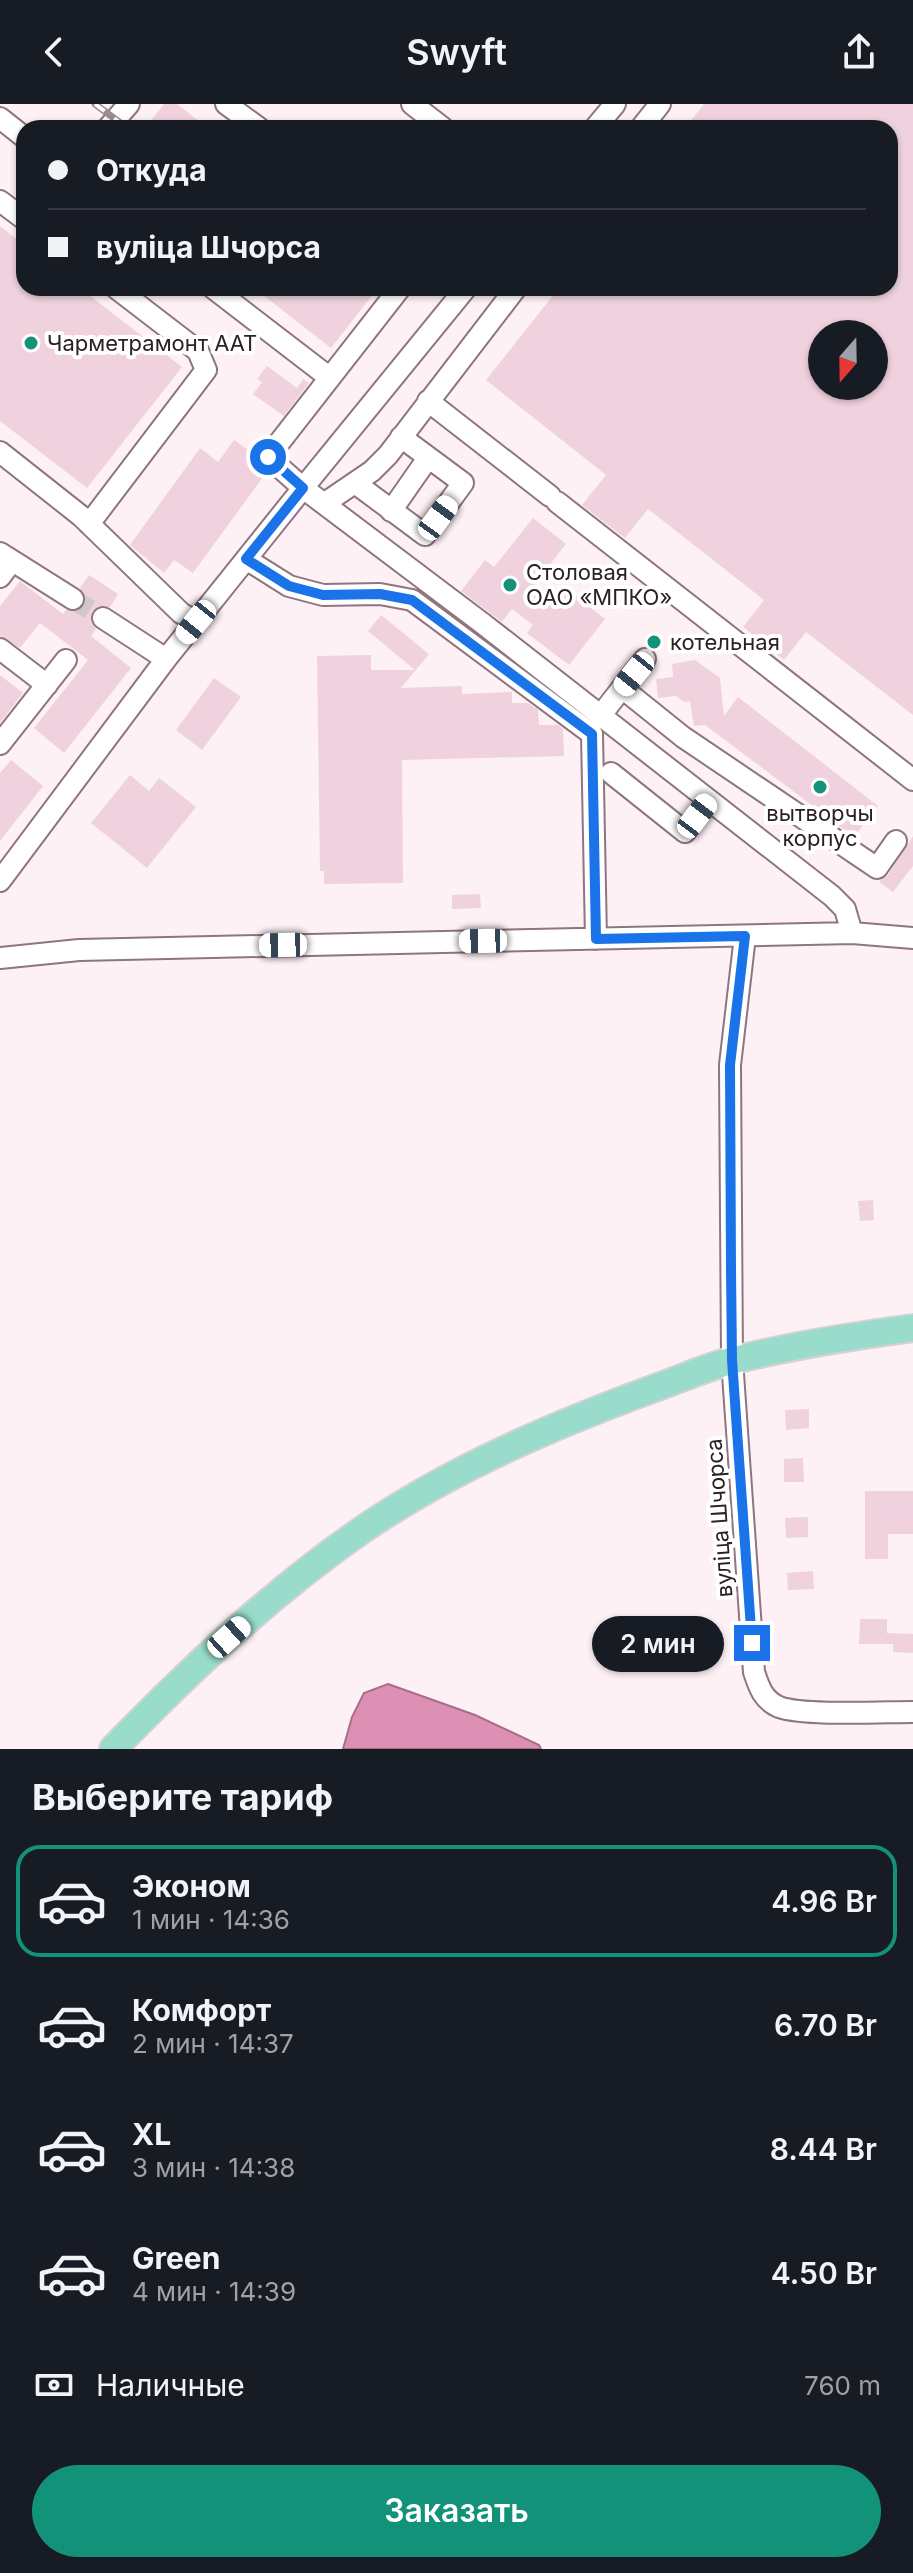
<!DOCTYPE html>
<html lang="ru">
<meta charset="utf-8">
<style>
:root{--surface:#171b24;--page:#242831;--text:#f1f3f6;--muted:#9ea1a6;--line:#363941;--accent:#119279}
body{margin:0;font-family:Inter,sans-serif;background:var(--page);color:var(--text);height:100vh;display:flex;flex-direction:column;font-size:30px;white-space:nowrap}
*{box-sizing:border-box;margin:0}
p{font-size:26px;color:var(--muted)}
.icon{flex:none;width:44px;height:44px;fill:none;stroke:currentColor;stroke-width:2;stroke-linecap:round;stroke-linejoin:round}
.map{position:relative;height:1645px;overflow:hidden}
.details{display:flex;flex-direction:column;background:var(--surface);flex:1}
.details>*{flex:none}
.top-card{position:absolute;left:16px;top:16px;width:882px;height:176px;border-radius:24px;box-shadow:0 2px 6px #0004;display:grid;align-content:center;height:176px;padding:0 32px;background:var(--surface)}
.needle{width:52px;rotate:200deg}
.fabs{position:absolute;left:808px;top:216px;display:grid;gap:16px}
.fabs a{display:grid;place-items:center;width:80px;height:80px;border-radius:50%;background:var(--surface);box-shadow:0 2px 6px #0004;font-size:40px}
.end{position:absolute;width:36px;height:36px;margin:-18px;border:10px solid #1a73e8;background:#fff;box-shadow:0 0 0 4px #fff}
.from{border-radius:50%}
.bubble{position:absolute;height:56px;border-radius:28px;background:var(--surface);box-shadow:0 2px 6px #0004;font-size:26px;font-weight:600;line-height:56px;text-align:center}
.car{position:absolute;width:24px;height:48px;margin:-24px -12px;border-radius:10px;box-shadow:0 0 6px 2px #0007;background:linear-gradient(#fff 24%,#345 0 40%,#fff 0 76%,#345 0 86%,#fff 0)}
.top-card b{display:flex;align-items:center;gap:28px;height:76px;font-size:30px}
.top-card b+b{border-top:2px solid var(--line)}
.top-card i{width:20px;height:20px;background:var(--text)}
ul{padding:0;list-style:none}
li{display:flex;align-items:center;gap:24px;height:112px;margin:0 16px 12px;padding:0 16px;border:4px solid transparent;border-radius:24px}
li div{flex:1}
li b{display:block;font-size:30px}
li em{font-style:normal;font-weight:600}
li.active{border-color:var(--accent)}
li>.icon{width:72px;height:72px;stroke-width:1.5}
h2{padding:0 32px;font-size:36px;line-height:96px}
.pay{display:flex;align-items:center;gap:20px;height:88px;padding:0 32px;font-size:30px}
.pay p{margin-inline-start:auto}
.cta{display:flex;gap:16px;margin-top:auto;padding:16px 32px}
.cta a{flex:1;height:92px;border-radius:48px;background:var(--accent);color:#fff;font-size:32px;font-weight:600;line-height:92px;text-align:center}
header{display:flex;justify-content:space-between;align-items:center;height:104px;padding:0 32px;background:var(--surface);font-size:36px;font-weight:600}
.map>svg:first-child{display:block}
.water{fill:#de90b4;stroke:#a86e89;stroke-width:2}
.building{fill:#efd2de;fill-rule:evenodd}
.lines{fill:none;stroke-linecap:round;stroke-linejoin:round}
.minor-tunnel{stroke:#d3c7cc;stroke-width:20;stroke-dasharray:20 10;stroke-linecap:butt}
.minor-casing{stroke:#8e7580;stroke-width:24}
.major-casing{stroke:#d5d2d3;stroke-width:30}
.minor{stroke:#fff;stroke-width:20}
.major{stroke:#9adccc;stroke-width:26}
.rail-casing{stroke:#998d92;stroke-width:7}
.rail{stroke:#fff;stroke-width:4;stroke-dasharray:12;stroke-linecap:butt}
.route{stroke:#1a73e8;stroke-width:10}
.poi-dot{fill:#119279;stroke:#fff;stroke-width:3}
.labels{text-anchor:middle;dominant-baseline:central;stroke-width:8;stroke-linejoin:round;paint-order:stroke}
.poi-label{font-size:22px;fill:#2b2025;stroke:#fff;text-anchor:start}
.street-label{font-size:22px;fill:#2b2025;stroke:#fff}
</style>
<header><svg class="icon" aria-label="back" viewBox="0 0 24 24"><path d="M15 5l-7 7 7 7"/></svg>Swyft<svg class="icon" aria-label="share" viewBox="0 0 24 24"><path d="M12 15V3M7 8l5-5 5 5M5 13v7h14v-7"/></svg></header>
<div class="map">
<svg width="913" height="1645" viewBox="0 0 913 1645">
<rect width="100%" height="100%" fill="#fdf1f6"/>
<!-- water -->
<path class="water" d="M 388,1580 L 475,1611 L 539,1641 L 541,1645 L 343,1645 L 352,1613 L 364,1589 Z"/>
<!-- building -->
<path class="building" d="M 164,0 L 177,0 L 208,24 L 145,24 Z
M 704,0 L 913,0 L 913,611 L 806,528 L 784,556 L 743,523 L 764,496 L 648,405 L 625,434 L 582,401 L 606,371 L 486,276 L 559,184 L 890,184 L 890,24 L 685,24 ZM 822,230 L 874,230 L 874,282 L 822,282 Z
M 0,122 L 24,141 L 24,184 L 80,184 L 182,263 L 87,384 L 0,317 Z
M 254,184 L 378,184 L 331,244 Z
M 267,262 L 297,284 L 303,275 L 309,279 L 284,312 L 253,290 L 262,278 L 257,275 Z
M 234,336 L 255,351 L 256,358 L 266,369 L 193,469 L 174,456 L 164,469 L 130,441 L 200,344 L 218,358 Z
M 533,414 L 566,440 L 533,482 L 552,497 L 564,482 L 605,515 L 569,561 L 527,529 L 533,521 L 512,505 L 502,518 L 461,487 L 485,456 L 494,463 Z
M 89,471 L 118,490 L 110,503 L 98,502 L 92,508 L 91,519 L 96,525 L 91,532 L 131,564 L 64,649 L 34,624 L 88,556 L 40,519 L 20,544 L 0,532 L 0,502 L 20,477 L 63,510 L 66,506 L 78,507 L 86,496 L 80,484 Z
M 381,511 L 429,550 L 401,584 L 462,582 L 462,590 L 512,588 L 512,599 L 528,599 L 538,606 L 539,621 L 558,621 L 563,625 L 564,652 L 402,656 L 403,779 L 324,780 L 324,767 L 320,767 L 317,552 L 371,551 L 371,566 L 415,566 L 368,527 Z
M 695,556 L 720,574 L 724,612 L 738,593 L 878,702 L 854,733 L 705,621 L 694,622 L 690,597 L 684,598 L 676,592 L 658,594 L 656,575 L 673,573 L 672,560 Z
M 0,571 L 23,589 L 0,619 Z
M 214,574 L 241,593 L 202,646 L 176,626 Z
M 11,656 L 43,682 L 0,737 L 0,669 Z
M 130,671 L 149,687 L 159,674 L 196,703 L 147,764 L 91,719 Z
M 913,732 L 913,762 L 893,788 L 879,778 L 888,771 Z
M 480,790 L 481,804 L 452,805 L 452,791 Z
M 873,1096 L 874,1116 L 860,1117 L 858,1097 Z
M 809,1305 L 809,1324 L 786,1326 L 785,1306 Z
M 803,1354 L 804,1378 L 784,1378 L 784,1355 Z
M 865,1387 L 913,1387 L 913,1430 L 888,1430 L 888,1455 L 865,1455 Z
M 808,1413 L 808,1433 L 786,1434 L 785,1414 Z
M 813,1467 L 814,1485 L 788,1486 L 787,1469 Z
M 860,1515 L 887,1515 L 887,1529 L 913,1530 L 913,1549 L 893,1548 L 893,1540 L 859,1540 Z"/>
<g class="lines">
<!-- minor-tunnel -->
<path class="minor-tunnel" d="M 73,495 L 103,514"/>
<defs>
<path id="minor" d="M 226,0 L 259,24
M 412,0 L 443,24
M 0,14 L 24,33
M 108,24 L 129,0
M 595,24 L 615,0
M 641,24 L 660,0
M 0,97 L 24,115
M 213,184 L 330,274
M 400,184 L 268,353 L 303,384 L 466,184
M 428,297 L 550,392
M 0,348 L 81,412 L 181,509 L 196,518
M 355,379 L 425,431 L 463,379 L 401,333
M 557,398 L 913,676
M 325,399 L 372,367 L 388,351 L 516,184
M 391,407 L 428,354
M 89,420 L 206,266 L 198,247 L 116,184
M 0,449 L 73,495
M 246,455 L 289,482 L 323,491 L 380,490 L 412,496 L 592,630 L 596,835
M 0,473 L 12,457
M 103,514 L 166,555
M 0,545 L 47,581
M 622,584 L 645,555
M 601,611 L 622,584 L 683,633 L 877,764 L 896,737
M 0,640 L 66,556
M 611,669 L 685,728 L 709,696
M 0,777 L 166,555 L 303,384 L 482,519 L 832,792 L 845,805 L 852,829
M 745,832 L 730,961 L 732,1256 L 754,1568 C 759,1583 763,1596 779,1603 C 803,1612 883,1608 913,1608
M 0,854 L 79,846 L 852,829 L 913,834"/>
<path id="major" d="M 113,1645 C 190,1566 271,1489 362,1426 C 451,1365 554,1321 655,1284 C 681,1275 708,1262 735,1256 C 793,1241 853,1232 913,1224"/>
</defs>
<!-- minor casing -->
<use href="#minor" class="minor-casing"/>
<!-- major casing -->
<use href="#major" class="major-casing"/>
<!-- minor -->
<use href="#minor" class="minor"/>
<!-- major -->
<use href="#major" class="major"/>
<defs>
<path id="rail" d="M 95,0 L 127,24"/>
</defs>
<!-- rail casing -->
<use href="#rail" class="rail-casing"/>
<!-- rail -->
<use href="#rail" class="rail"/>
</g>
<g class="lines">
<!-- route -->
<path class="route" d="M 268,353 L 303,384 L 246,455 L 289,482 L 323,491 L 380,490 L 412,496 L 592,630 L 596,835 L 745,832 L 730,961 L 731,1166 L 732,1256 L 752,1539"/>
</g>
<!-- markers -->
<g class="poi-dot">
<circle cx="31" cy="239" r="8"/>
<circle cx="510" cy="481" r="8"/>
<circle cx="654" cy="538" r="8"/>
<circle cx="820" cy="683" r="8"/>
</g>
<g class="labels">
<!-- poi labels -->
<g class="poi-label">
<text x="47" y="239">Чарметрамонт ААТ</text>
<text x="526" y="468">Столовая<tspan x="526" dy="25">ОАО «МПКО»</tspan></text>
<text x="670" y="538">котельная</text>
<text x="820" y="709" text-anchor="middle">вытворчы<tspan x="820" dy="25">корпус</tspan></text>
</g>
<!-- street labels -->
<g class="street-label">
<text transform="translate(719 1414) rotate(-94)">вуліца Шчорса</text>
</g>
</g>
</svg>
<div class="fabs">
<a><svg class="needle" viewBox="-14 -14 28 28"><path d="M0-13l5 13h-10z" fill="#e53935"/><path d="M0 13l5-13h-10z" fill="#9ea1a6"/></svg></a>
</div>
<i class="end from" style="left:268px;top:353px"></i>
<i class="end" style="left:752px;top:1539px"></i>
<div class="bubble" style="left:592px;top:1512px;width:132px">2 мин</div>
<i class="car" style="left:438px;top:414px;rotate:36deg"></i>
<i class="car" style="left:196px;top:518px;rotate:219deg"></i>
<i class="car" style="left:634px;top:570px;rotate:219deg"></i>
<i class="car" style="left:697px;top:712px;rotate:37deg"></i>
<i class="car" style="left:483px;top:837px;rotate:269deg"></i>
<i class="car" style="left:283px;top:841px;rotate:269deg"></i>
<i class="car" style="left:229px;top:1533px;rotate:48deg"></i>
<div class="top-card">
<b><i class="from"></i>Откуда</b>
<b><i></i>вуліца Шчорса</b>
</div>
</div>
<section class="details">
<h2>Выберите тариф</h2>
<ul>
<li class="active"><svg class="icon" aria-label="car" viewBox="0 0 24 24"><path d="M5 17H2v-5l4-1 3-4h7l3 4 3 1v5h-3M9 17h6M6 11h13"/><circle cx="7" cy="17" r="2"/><circle cx="17" cy="17" r="2"/></svg><div><b>Эконом</b><p>1 мин · 14:36</p></div><em>4.96 Br</em></li>
<li><svg class="icon" aria-label="car" viewBox="0 0 24 24"><path d="M5 17H2v-5l4-1 3-4h7l3 4 3 1v5h-3M9 17h6M6 11h13"/><circle cx="7" cy="17" r="2"/><circle cx="17" cy="17" r="2"/></svg><div><b>Комфорт</b><p>2 мин · 14:37</p></div><em>6.70 Br</em></li>
<li><svg class="icon" aria-label="car" viewBox="0 0 24 24"><path d="M5 17H2v-5l4-1 3-4h7l3 4 3 1v5h-3M9 17h6M6 11h13"/><circle cx="7" cy="17" r="2"/><circle cx="17" cy="17" r="2"/></svg><div><b>XL</b><p>3 мин · 14:38</p></div><em>8.44 Br</em></li>
<li><svg class="icon" aria-label="car" viewBox="0 0 24 24"><path d="M5 17H2v-5l4-1 3-4h7l3 4 3 1v5h-3M9 17h6M6 11h13"/><circle cx="7" cy="17" r="2"/><circle cx="17" cy="17" r="2"/></svg><div><b>Green</b><p>4 мин · 14:39</p></div><em>4.50 Br</em></li>
</ul>
<div class="pay"><svg class="icon" aria-label="cash" viewBox="0 0 24 24"><path d="M3 7h18v10H3z"/><circle cx="12" cy="12" r="2"/></svg>Наличные<p>760 m</p></div>
<div class="cta"><a>Заказать</a></div>
</section>
